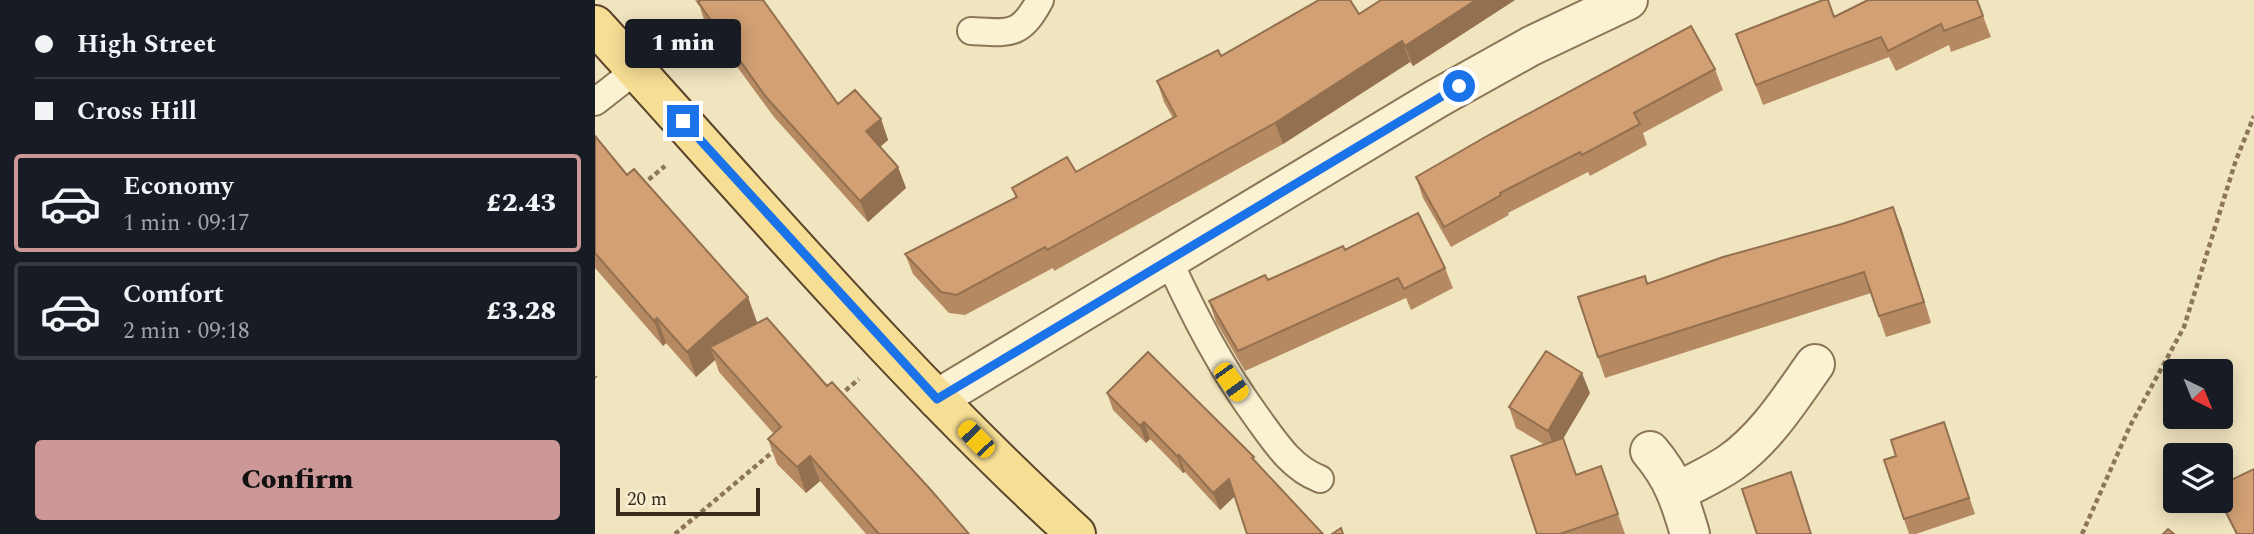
<!DOCTYPE html>
<meta charset="utf-8">
<style>
:root{--surface:#171b24;--page:#20242c;--text:#f1f3f6;--muted:#9ea1a6;--line:#363941;--accent:#cc9897}
body{margin:0;font-family:Spectral,serif;background:var(--page);color:var(--text);height:100vh;display:flex;flex-direction:column;font-size:26px;white-space:nowrap}
*{box-sizing:border-box;margin:0}
p{font-size:23px;color:var(--muted)}
.icon{flex:none;width:38px;height:38px;fill:none;stroke:currentColor;stroke-width:2;stroke-linecap:round;stroke-linejoin:round}
.map{position:relative;flex:1;overflow:hidden}
.sheet{display:flex;flex-direction:column;background:var(--surface);width:595px}
.sheet>*{flex:none}
.top-card{display:grid;align-content:center;height:154px;padding:0 35px;background:var(--surface)}
.needle{width:46px;rotate:137deg}
.tools{position:absolute;left:1568px;top:359px;display:grid;gap:14px}
.tools a{display:grid;place-items:center;width:70px;height:70px;border-radius:7px;background:var(--surface);box-shadow:0 4px 18px #0003;font-size:35px}
.scale{position:absolute;left:21px;bottom:18px;width:144px;box-sizing:border-box;padding-left:7px;border:4px solid #3a2c1c;border-top:0;font-size:19px;line-height:24px;white-space:nowrap;color:#3a2c1c;-webkit-text-stroke:5px #f8efd1;paint-order:stroke}
.end{position:absolute;width:32px;height:32px;margin:-16px;border:9px solid #1a73e8;background:#fff;box-shadow:0 0 0 4px #fff}
.from{border-radius:50%}
.bubble{position:absolute;height:49px;border-radius:7px;background:var(--surface);box-shadow:0 4px 18px #0003;font-size:23px;font-weight:800;line-height:49px;text-align:center}
.car{position:absolute;width:21px;height:42px;margin:-21px -10px;border-radius:9px;box-shadow:0 0 5px 2px #0007;background:linear-gradient(#f5c518 24%,#345 0 40%,#f5c518 0 76%,#345 0 86%,#f5c518 0)}
.top-card b{display:flex;align-items:center;gap:24px;height:66px;font-size:26px}
.top-card b+b{border-top:2px solid var(--line)}
.top-card i{width:18px;height:18px;background:var(--text)}
ul{padding:0;list-style:none}
li{display:flex;align-items:center;gap:21px;height:98px;margin:0 14px 10px;padding:0 21px;border:4px solid var(--line);border-radius:7px}
li div{flex:1}
li b{display:block;font-size:26px}
li em{font-style:normal;font-weight:800}
li.on{border-color:var(--accent)}
li>.icon{width:63px;height:63px;stroke-width:1.5}
.primary-button{display:flex;gap:14px;margin-top:auto;padding:14px 35px}
.primary-button a{flex:1;height:80px;border-radius:7px;background:var(--accent);color:#111;font-size:28px;font-weight:800;line-height:80px;text-align:center}
main{display:flex;flex:1;min-height:0}
.map>svg:first-child{display:block}
.lines{fill:none;stroke-linecap:round;stroke-linejoin:round}
.service-casing{stroke:#8c7657;stroke-width:30}
.minor-casing{stroke:#8c7657;stroke-width:42}
.primary-casing{stroke:#59432b;stroke-width:42}
.path{stroke:#8c7657;stroke-width:4.5;stroke-dasharray:5 3.5;stroke-linecap:butt}
.service{stroke:#fbf2d4;stroke-width:26}
.minor{stroke:#fbf2d4;stroke-width:38}
.primary{stroke:#f7de95;stroke-width:38}
.wall{fill:#b58a63}
.shaded-wall{fill:#937050}
.building{fill:#d2a073;stroke:#937050;stroke-width:2}
.route{stroke:#1a73e8;stroke-width:9}
</style>
<main>
<section class="sheet">
<div class="top-card">
<b><i class="from"></i>High Street</b>
<b><i></i>Cross Hill</b>
</div>
<ul>
<li class="on"><svg class="icon" aria-label="car" viewBox="0 0 24 24"><path d="M5 17H2v-5l4-1 3-4h7l3 4 3 1v5h-3M9 17h6M6 11h13"/><circle cx="7" cy="17" r="2"/><circle cx="17" cy="17" r="2"/></svg><div><b>Economy</b><p>1 min · 09:17</p></div><em>£2.43</em></li>
<li><svg class="icon" aria-label="car" viewBox="0 0 24 24"><path d="M5 17H2v-5l4-1 3-4h7l3 4 3 1v5h-3M9 17h6M6 11h13"/><circle cx="7" cy="17" r="2"/><circle cx="17" cy="17" r="2"/></svg><div><b>Comfort</b><p>2 min · 09:18</p></div><em>£3.28</em></li>
</ul>
<div class="primary-button"><a>Confirm</a></div>
</section>
<div class="map">
<svg width="1659" height="534" viewBox="0 0 1659 534">
<rect width="100%" height="100%" fill="#f1e5c0"/>
<g class="lines">
<defs>
<path id="service" d="M 376,31 C 415,33 425,37 445,0
M 0,102 L 41,70
M 574,261 C 601,319 626,368 664,420 C 682,445 697,468 725,479"/>
<path id="minor" d="M 342,399 L 841,99 L 936,46 L 1033,0
M 1055,451 C 1078,478 1085,500 1095,534
M 1083,492 C 1100,482 1119,474 1135,463 C 1171,438 1195,399 1220,364"/>
<path id="primary" d="M 0,25 C 157,197 309,377 481,534"/>
</defs>
<!-- service casing -->
<use href="#service" class="service-casing"/>
<!-- minor casing -->
<use href="#minor" class="minor-casing"/>
<!-- primary casing -->
<use href="#primary" class="primary-casing"/>
<!-- path -->
<path class="path" d="M 47,185 L 70,166
M 0,377 L 1,378
M 244,396 L 264,379
M 80,534 L 181,449
M 1487,534 L 1535,426 L 1589,327 L 1641,160 L 1659,116"/>
<!-- service -->
<use href="#service" class="service"/>
<!-- minor -->
<use href="#minor" class="minor"/>
<!-- primary -->
<use href="#primary" class="primary"/>
</g>
<!-- wall -->
<path class="wall" d="M 100,0 L 168,0 L 243,104 L 286,119 L 293,140 L 285,147 L 303,167 L 311,188 L 273,222 L 179,117 L 110,23 L 105,7 Z
M 920,0 L 818,66 L 815,62 L 688,144 L 459,271 L 458,268 L 370,315 L 354,313 L 318,274 L 310,254 L 421,198 L 417,188 L 481,172 L 578,118 L 569,102 L 562,81 L 626,56 L 764,14 Z
M 1382,0 L 1396,37 L 1356,52 L 1354,45 L 1301,71 L 1294,57 L 1168,105 L 1141,34 L 1239,17 Z
M 1120,69 L 1128,90 L 1048,133 L 1052,145 L 995,176 L 993,172 L 913,213 L 914,215 L 856,247 L 828,198 L 821,177 Z
M 0,136 L 32,175 L 162,322 L 159,325 L 232,386 L 374,534 L 271,534 L 225,481 L 211,493 L 182,464 L 173,439 L 179,434 L 124,372 L 120,360 L 101,377 L 71,343 L 68,346 L 0,268 Z
M 1306,227 L 1336,323 L 1291,337 L 1276,293 L 1010,378 L 1003,357 L 1053,284 Z
M 750,250 L 850,268 L 858,288 L 816,310 L 811,298 L 650,371 L 621,322 L 614,301 Z
M 512,393 L 659,457 L 660,462 L 640,496 L 625,510 L 590,472 L 588,473 L 555,439 L 551,443 L 518,410 Z
M 995,393 L 968,438 L 981,475 L 1006,466 L 1030,534 L 942,534 L 950,445 L 921,428 L 914,407 Z
M 1349,422 L 1380,514 L 1321,534 L 1314,534 L 1289,460 L 1301,456 Z
M 1626,500 L 1659,534 L 1641,534 L 1624,501 Z"/>
<!-- shaded-wall -->
<path class="shaded-wall" d="M 881,0 L 920,0 L 818,66 L 810,46 Z
M 807,41 L 815,62 L 688,144 L 680,123 Z
M 286,119 L 293,140 L 279,152 L 271,131 Z
M 303,167 L 311,188 L 273,222 L 265,201 Z
M 1298,207 L 1306,227 L 1336,323 L 1329,302 Z
M 153,297 L 162,322 L 124,357 L 115,347 L 120,360 L 101,377 L 92,352 Z
M 62,318 L 71,343 L 68,346 L 59,321 Z
M 987,373 L 995,393 L 961,451 L 953,431 Z
M 549,422 L 555,439 L 551,443 L 545,426 Z
M 584,455 L 590,472 L 588,473 L 582,456 Z
M 215,456 L 225,481 L 211,493 L 202,467 Z
M 634,479 L 640,496 L 625,510 L 618,493 Z"/>
<!-- building -->
<path class="building" d="M 106,0 L 168,0 L 243,104 L 260,90 L 286,119 L 271,131 L 303,167 L 265,201 L 171,97 L 103,2 Z
M 724,0 L 755,0 L 764,14 L 786,0 L 881,0 L 810,46 L 807,41 L 680,123 L 452,250 L 450,247 L 362,295 L 346,292 L 310,254 L 422,197 L 417,188 L 472,157 L 481,172 L 581,116 L 562,81 L 623,50 L 626,56 Z
M 1228,0 L 1233,0 L 1239,17 L 1273,0 L 1382,0 L 1388,16 L 1349,31 L 1346,24 L 1293,51 L 1286,37 L 1161,85 L 1141,34 Z
M 1096,26 L 1120,69 L 1039,113 L 1045,124 L 987,155 L 985,152 L 905,193 L 906,195 L 849,227 L 821,177 L 892,136 Z
M 0,136 L 32,175 L 39,169 L 153,297 L 92,352 L 62,318 L 59,321 L 0,253 Z
M 1298,207 L 1329,302 L 1284,316 L 1269,272 L 1003,357 L 983,297 L 1050,276 L 1052,284 L 1128,257 L 1247,224 Z
M 823,213 L 850,268 L 809,289 L 803,278 L 643,351 L 614,301 L 670,275 L 673,280 L 748,246 L 750,250 Z
M 172,318 L 232,386 L 237,382 L 335,489 L 374,534 L 284,534 L 215,456 L 202,467 L 173,439 L 186,427 L 115,347 Z
M 951,351 L 987,373 L 953,431 L 914,407 Z
M 553,352 L 659,457 L 657,458 L 728,534 L 652,534 L 634,479 L 618,493 L 584,455 L 582,456 L 549,422 L 545,426 L 512,393 Z
M 1349,422 L 1374,498 L 1309,519 L 1289,460 L 1301,456 L 1296,440 Z
M 968,438 L 981,475 L 1006,466 L 1023,514 L 965,534 L 942,534 L 916,456 Z
M 1659,469 L 1659,534 L 1642,534 L 1625,500 L 1626,485 Z
M 1196,472 L 1216,534 L 1162,534 L 1147,489 Z
M 746,528 L 748,534 L 736,534 L 737,534 Z
M 1573,529 L 1579,534 L 1568,534 Z"/>
<g class="lines">
<!-- route -->
<path class="route" d="M 88,121 L 342,399 L 864,86"/>
</g>
</svg>
<div class="tools">
<a><svg class="needle" viewBox="-14 -14 28 28"><path d="M0-13l5 13h-10z" fill="#e53935"/><path d="M0 13l5-13h-10z" fill="#9ea1a6"/></svg></a>
<a><svg class="icon" aria-label="layers" viewBox="0 0 24 24"><path d="M12 4l9 5-9 5-9-5zM3 14l9 5 9-5"/></svg></a>
</div>
<div class="scale">20 m</div>
<i class="end from" style="left:864px;top:86px"></i>
<i class="end" style="left:88px;top:121px"></i>
<div class="bubble" style="left:30px;top:19px;width:116px">1 min</div>
<i class="car" style="left:636px;top:382px;rotate:144deg"></i>
<i class="car" style="left:381px;top:439px;rotate:316deg"></i>
</div>
</main>
